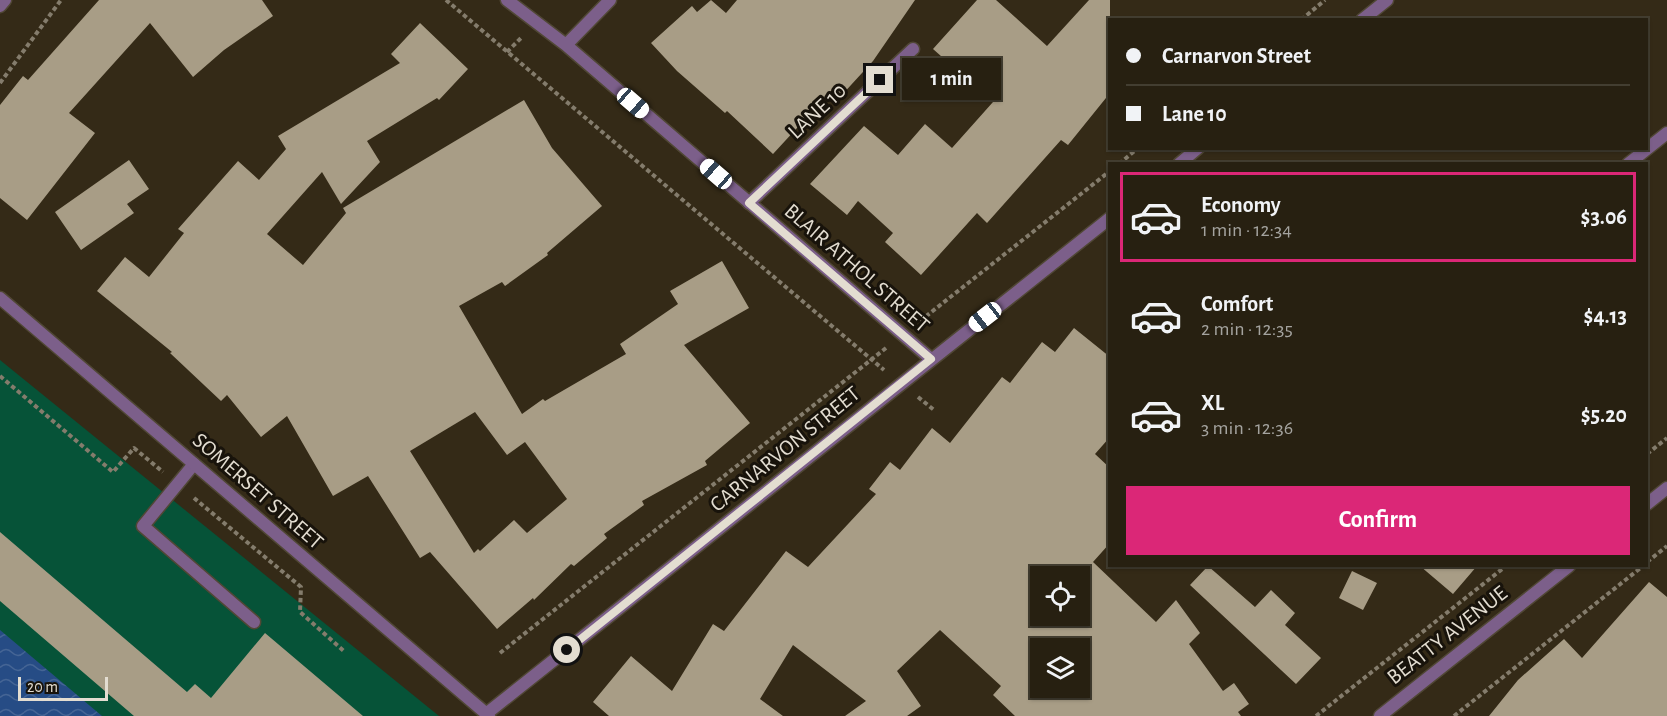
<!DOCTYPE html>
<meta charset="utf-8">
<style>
:root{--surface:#272011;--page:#332d1f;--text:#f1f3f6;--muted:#a4a39f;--line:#433e31;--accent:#db2777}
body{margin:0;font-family:"Alegreya Sans",sans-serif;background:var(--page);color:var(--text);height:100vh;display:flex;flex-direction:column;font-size:22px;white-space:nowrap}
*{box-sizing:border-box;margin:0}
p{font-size:20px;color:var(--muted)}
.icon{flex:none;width:33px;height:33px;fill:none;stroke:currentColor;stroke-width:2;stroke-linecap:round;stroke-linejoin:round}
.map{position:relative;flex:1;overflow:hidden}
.details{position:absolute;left:1108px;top:162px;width:540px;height:405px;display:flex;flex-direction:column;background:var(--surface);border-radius:0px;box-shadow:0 2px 4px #0004,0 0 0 2px var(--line)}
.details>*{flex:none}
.guide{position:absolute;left:1108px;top:18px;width:540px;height:132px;border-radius:0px;box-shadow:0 2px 4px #0004,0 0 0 2px var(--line);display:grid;align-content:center;height:132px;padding:0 18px;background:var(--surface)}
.controls{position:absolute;left:1030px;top:566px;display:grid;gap:12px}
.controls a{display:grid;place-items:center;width:60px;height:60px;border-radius:0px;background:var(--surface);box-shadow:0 2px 4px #0004,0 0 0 2px var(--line);font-size:30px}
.scale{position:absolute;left:18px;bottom:15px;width:90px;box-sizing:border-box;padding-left:6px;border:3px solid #e3ddd1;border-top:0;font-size:16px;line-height:21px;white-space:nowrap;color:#e3ddd1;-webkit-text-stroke:4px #18130b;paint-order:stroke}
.end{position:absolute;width:27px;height:27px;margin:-14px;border:8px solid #e3ddd1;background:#111;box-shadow:0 0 0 3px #111}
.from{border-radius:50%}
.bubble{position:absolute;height:42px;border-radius:0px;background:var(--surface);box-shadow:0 2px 4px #0004,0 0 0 2px var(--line);font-size:20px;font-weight:700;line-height:42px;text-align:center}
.car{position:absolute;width:18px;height:36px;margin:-18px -9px;border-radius:8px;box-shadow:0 0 4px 2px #0007;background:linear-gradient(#fff 24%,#345 0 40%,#fff 0 76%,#345 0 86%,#fff 0)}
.guide b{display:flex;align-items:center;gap:21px;height:57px;font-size:22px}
.guide b+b{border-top:2px solid var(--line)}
.guide i{width:15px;height:15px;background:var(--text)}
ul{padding:10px 0 0;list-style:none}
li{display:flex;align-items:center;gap:18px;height:90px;margin:0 12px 9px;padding:0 6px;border:3px solid transparent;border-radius:0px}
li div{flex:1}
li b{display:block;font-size:22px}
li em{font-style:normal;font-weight:700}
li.on{border-color:var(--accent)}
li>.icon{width:54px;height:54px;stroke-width:1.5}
.primary-button{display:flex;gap:12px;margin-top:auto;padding:12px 18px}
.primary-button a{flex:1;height:69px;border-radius:0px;background:var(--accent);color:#fff;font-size:24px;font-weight:700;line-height:69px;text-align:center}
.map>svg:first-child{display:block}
.park{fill:#065338}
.water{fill:url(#water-waves)}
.building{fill:#a89d86;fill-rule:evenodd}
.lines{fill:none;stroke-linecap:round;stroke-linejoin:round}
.lane-casing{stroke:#504735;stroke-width:15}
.street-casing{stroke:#504735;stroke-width:15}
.path{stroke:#847c6c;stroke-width:4;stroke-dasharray:4.5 3;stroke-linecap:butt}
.lane{stroke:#7c5f8a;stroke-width:12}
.street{stroke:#7c5f8a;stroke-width:12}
.route{stroke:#e3ddd1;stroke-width:8}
.labels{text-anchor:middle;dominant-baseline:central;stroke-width:6;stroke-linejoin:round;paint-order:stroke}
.street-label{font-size:22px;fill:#e3ddd1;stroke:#18130b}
</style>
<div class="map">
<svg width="1667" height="716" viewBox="0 0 1667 716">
<defs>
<pattern id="water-waves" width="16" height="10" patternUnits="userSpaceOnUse" patternTransform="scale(1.5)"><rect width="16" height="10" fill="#264c85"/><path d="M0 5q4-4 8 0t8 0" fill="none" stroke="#456595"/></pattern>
</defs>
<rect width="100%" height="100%" fill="#342a17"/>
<!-- park -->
<path class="park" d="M 0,360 L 439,716 L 0,716 Z"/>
<!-- water -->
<path class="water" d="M 0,630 L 102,716 L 0,716 Z"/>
<!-- building -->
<path class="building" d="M 99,0 L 262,0 L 273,16 L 224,50 L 193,77 L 150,23 L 69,113 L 95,133 L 27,220 L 0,198 L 0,105 L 23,76 L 28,80 Z
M 711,0 L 726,13 L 737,0 L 915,0 L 873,61 L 840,97 L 832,90 L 773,154 L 727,111 L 725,113 L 677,71 L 651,43 L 692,6 L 697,12 Z
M 977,0 L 996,0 L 1047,46 L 1089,0 L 1110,0 L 1110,93 L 1068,145 L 1061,140 L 987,223 L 977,213 L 921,275 L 885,242 L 893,233 L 858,201 L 847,215 L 810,184 L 864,126 L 898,155 L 925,124 L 952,148 L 993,102 L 933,49 Z
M 420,23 L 468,69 L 439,100 L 437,98 L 367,141 L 380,162 L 341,204 L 322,172 L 267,234 L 303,265 L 346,213 L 343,208 L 524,100 L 552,148 L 602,206 L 547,253 L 548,255 L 505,286 L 502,282 L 459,306 L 522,414 L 543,399 L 545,401 L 626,354 L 620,344 L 678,304 L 670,291 L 722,261 L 749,308 L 684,345 L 750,423 L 705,461 L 707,465 L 642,501 L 644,505 L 604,534 L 607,538 L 574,566 L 571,564 L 534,600 L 533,598 L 497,629 L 430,552 L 420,558 L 368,476 L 333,496 L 287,416 L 261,437 L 227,395 L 221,401 L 170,353 L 172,352 L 97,291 L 125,257 L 149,277 L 184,233 L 178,229 L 238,161 L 259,180 L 286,149 L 278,136 L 400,63 L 391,54 ZM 475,412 L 507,455 L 525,442 L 567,499 L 527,533 L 514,520 L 480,551 L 478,549 L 474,553 L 410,451 Z
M 129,160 L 149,189 L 127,204 L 134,213 L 81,250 L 55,212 Z
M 1074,328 L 1110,357 L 1110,437 L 1095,454 L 1110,468 L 1110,543 L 1093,562 L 1156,622 L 1176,600 L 1200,633 L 1189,644 L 1223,691 L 1234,683 L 1249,704 L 1238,712 L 1241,716 L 1015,716 L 993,695 L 1001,686 L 940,630 L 897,671 L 921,706 L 907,716 L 845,716 L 866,701 L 793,645 L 760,699 L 783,716 L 609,716 L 593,702 L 631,656 L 672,691 L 713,624 L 724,631 L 786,551 L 808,567 L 876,494 L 869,489 L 890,462 L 900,470 L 932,428 L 950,443 L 1002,377 L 1010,383 L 1042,342 L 1055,352 ZM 1041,576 L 1080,576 L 1080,615 L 1041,615 ZM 1041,648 L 1080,648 L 1080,687 L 1041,687 Z
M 0,532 L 187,692 L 195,684 L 211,698 L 265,633 L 363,716 L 134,716 L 0,601 Z
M 1208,566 L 1255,607 L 1271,590 L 1295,613 L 1285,625 L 1321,658 L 1296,684 L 1190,585 Z
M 1420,566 L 1477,566 L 1453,594 Z
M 1352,571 L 1377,583 L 1363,610 L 1339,598 Z
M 1649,582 L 1667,597 L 1667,716 L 1489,716 L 1518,680 L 1564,639 L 1582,658 Z"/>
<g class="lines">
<defs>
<path id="lane" d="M 1628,164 L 1667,133
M 749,203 L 913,49
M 194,464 L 143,526 L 254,622"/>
<path id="street" d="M 507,0 L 566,45 L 931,359
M 0,6 L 5,0
M 1362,20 L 1387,0
M 566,45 L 610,0
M 1179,164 L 1198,148
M 0,298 L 489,716
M 1647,504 L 1667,488
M 486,714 L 1110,218
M 1380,716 L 1569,566"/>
</defs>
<!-- lane casing -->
<use href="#lane" class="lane-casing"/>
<!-- street casing -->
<use href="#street" class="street-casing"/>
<!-- path -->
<path class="path" d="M 446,0 L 884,370
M 1301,20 L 1325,0
M 507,52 L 521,38
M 0,83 L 61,0
M 1119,164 L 1138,148
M 920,321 L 1110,171
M 0,376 L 113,472 L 134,448 L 163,472
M 918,397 L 934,410
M 1647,454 L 1667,438
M 194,498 L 301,587 L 300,612 L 345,652
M 1647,562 L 1667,546
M 500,653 L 886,348
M 1316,716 L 1506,566
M 1454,716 L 1643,566"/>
<!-- lane -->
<use href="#lane" class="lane"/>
<!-- street -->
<use href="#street" class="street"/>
</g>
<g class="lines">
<!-- route -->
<path class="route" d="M 567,650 L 931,359 L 749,203 L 880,80"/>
</g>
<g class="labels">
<!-- street labels -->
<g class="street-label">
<text transform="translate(817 111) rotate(-43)">LANE 10</text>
<text transform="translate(857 268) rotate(41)">BLAIR ATHOL STREET</text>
<text transform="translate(785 449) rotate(-39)">CARNARVON STREET</text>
<text transform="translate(258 491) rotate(41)">SOMERSET STREET</text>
<text transform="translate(1447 635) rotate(-38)">BEATTY AVENUE</text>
</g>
</g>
</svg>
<div class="controls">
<a><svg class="icon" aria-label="locate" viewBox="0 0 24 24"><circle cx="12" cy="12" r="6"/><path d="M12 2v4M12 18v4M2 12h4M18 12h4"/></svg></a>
<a><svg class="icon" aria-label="layers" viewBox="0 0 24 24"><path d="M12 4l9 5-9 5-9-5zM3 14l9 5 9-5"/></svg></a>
</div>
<div class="scale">20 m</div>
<i class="end from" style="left:567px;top:650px"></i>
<i class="end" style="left:880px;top:80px"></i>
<div class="bubble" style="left:902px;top:58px;width:99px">1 min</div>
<i class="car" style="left:633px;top:103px;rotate:131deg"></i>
<i class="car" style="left:716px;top:174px;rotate:311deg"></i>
<i class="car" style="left:985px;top:317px;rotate:232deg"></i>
<div class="guide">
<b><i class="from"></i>Carnarvon Street</b>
<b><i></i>Lane 10</b>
</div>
<section class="details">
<ul>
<li class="on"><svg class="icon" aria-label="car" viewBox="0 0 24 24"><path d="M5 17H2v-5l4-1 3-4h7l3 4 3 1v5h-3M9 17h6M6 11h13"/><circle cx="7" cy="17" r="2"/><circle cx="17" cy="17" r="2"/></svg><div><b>Economy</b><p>1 min · 12:34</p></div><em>$3.06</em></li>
<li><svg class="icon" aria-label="car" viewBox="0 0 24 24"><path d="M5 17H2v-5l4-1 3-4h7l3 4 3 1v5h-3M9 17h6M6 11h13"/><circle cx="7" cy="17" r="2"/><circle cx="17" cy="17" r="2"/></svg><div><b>Comfort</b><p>2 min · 12:35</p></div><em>$4.13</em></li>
<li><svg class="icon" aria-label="car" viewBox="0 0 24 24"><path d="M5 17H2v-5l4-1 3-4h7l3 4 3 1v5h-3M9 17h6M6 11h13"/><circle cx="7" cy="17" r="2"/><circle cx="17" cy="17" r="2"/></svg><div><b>XL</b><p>3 min · 12:36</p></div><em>$5.20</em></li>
</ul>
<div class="primary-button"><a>Confirm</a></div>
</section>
</div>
